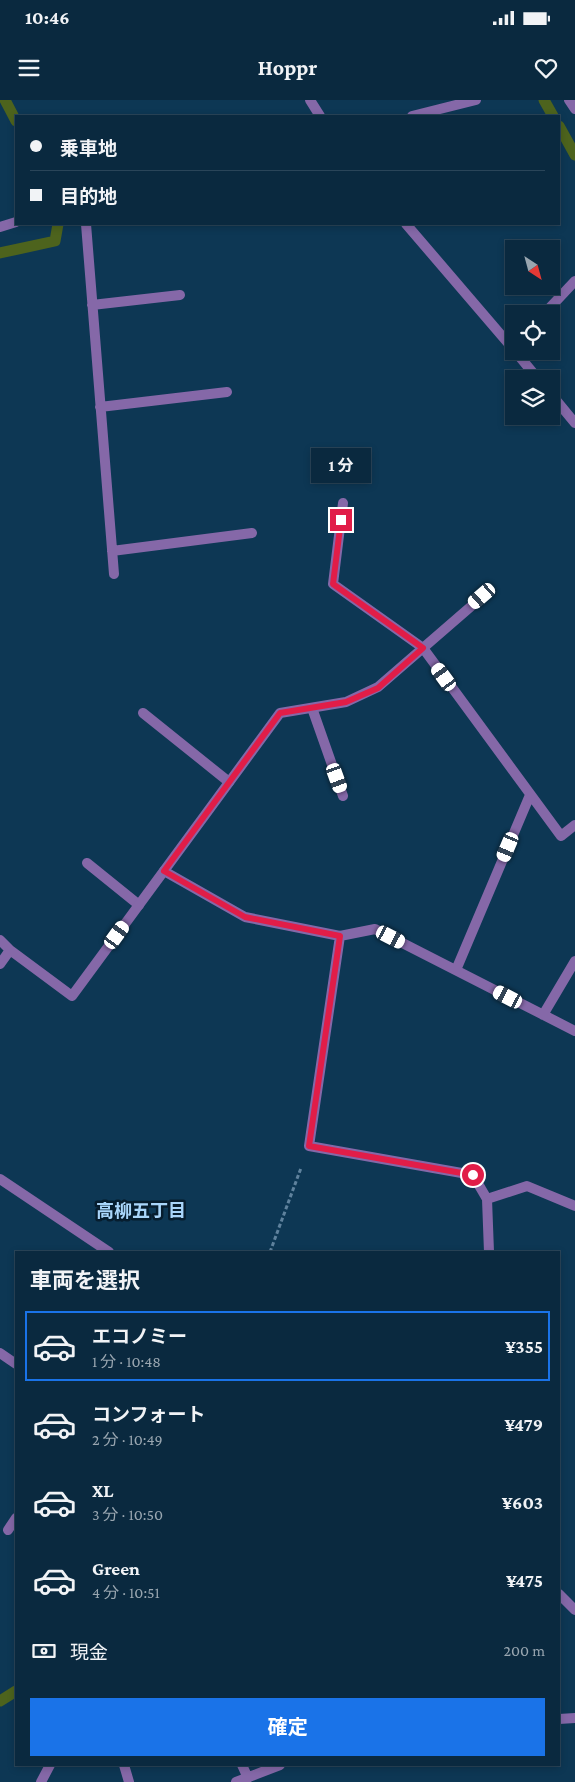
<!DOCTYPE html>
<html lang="ja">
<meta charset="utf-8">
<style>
:root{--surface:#0a293f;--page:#133146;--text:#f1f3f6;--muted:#99a6b0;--line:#2a4559;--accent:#1a73e8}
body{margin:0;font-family:"Crimson Pro","Noto Sans JP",serif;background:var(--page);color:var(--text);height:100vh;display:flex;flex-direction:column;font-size:19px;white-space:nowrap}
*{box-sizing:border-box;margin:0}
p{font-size:16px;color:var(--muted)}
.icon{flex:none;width:28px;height:28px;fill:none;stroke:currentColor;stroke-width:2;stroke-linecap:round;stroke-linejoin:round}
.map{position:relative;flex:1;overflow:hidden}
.side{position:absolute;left:15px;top:1151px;width:545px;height:515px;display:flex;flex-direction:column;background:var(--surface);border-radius:0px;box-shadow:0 2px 8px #0003,0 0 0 1px var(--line)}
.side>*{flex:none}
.hud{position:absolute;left:15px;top:15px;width:545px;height:110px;border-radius:0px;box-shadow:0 2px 8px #0003,0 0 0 1px var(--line);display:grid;align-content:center;height:110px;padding:0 15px;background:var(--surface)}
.needle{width:32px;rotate:144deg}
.tools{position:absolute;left:505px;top:140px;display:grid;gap:10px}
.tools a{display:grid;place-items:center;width:55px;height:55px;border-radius:0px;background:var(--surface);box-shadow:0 2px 8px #0003,0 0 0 1px var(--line);font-size:25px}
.end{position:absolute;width:22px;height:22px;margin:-11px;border:6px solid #e11d48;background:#fff;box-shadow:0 0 0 2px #fff}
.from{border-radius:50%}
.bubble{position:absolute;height:35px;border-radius:0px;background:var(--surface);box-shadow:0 2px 8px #0003,0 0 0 1px var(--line);font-size:16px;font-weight:700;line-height:35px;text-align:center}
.car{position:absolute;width:15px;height:30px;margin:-15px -8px;border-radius:6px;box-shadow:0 0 4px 1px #0007;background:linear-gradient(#fff 24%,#345 0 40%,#fff 0 76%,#345 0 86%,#fff 0)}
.hud b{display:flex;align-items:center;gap:18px;height:48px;font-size:19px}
.hud b+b{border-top:1px solid var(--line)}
.hud i{width:12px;height:12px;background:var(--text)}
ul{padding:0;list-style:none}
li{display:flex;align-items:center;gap:15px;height:70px;margin:0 10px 8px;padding:0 5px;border:2px solid transparent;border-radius:0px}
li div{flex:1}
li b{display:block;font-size:19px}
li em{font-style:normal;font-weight:700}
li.on{border-color:var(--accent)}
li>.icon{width:45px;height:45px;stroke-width:1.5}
h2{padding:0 15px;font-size:22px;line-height:60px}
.pay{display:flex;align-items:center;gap:12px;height:55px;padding:0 15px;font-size:19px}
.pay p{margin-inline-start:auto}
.button{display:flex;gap:10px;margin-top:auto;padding:10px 15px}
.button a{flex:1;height:58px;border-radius:0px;background:var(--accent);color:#fff;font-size:20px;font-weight:700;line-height:58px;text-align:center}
.status{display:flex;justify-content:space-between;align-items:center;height:35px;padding:0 25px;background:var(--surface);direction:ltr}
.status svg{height:14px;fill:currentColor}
header{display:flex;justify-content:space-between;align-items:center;height:65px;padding:0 15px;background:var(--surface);font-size:22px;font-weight:700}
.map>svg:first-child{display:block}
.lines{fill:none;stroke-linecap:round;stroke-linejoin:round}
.stream{stroke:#4d631d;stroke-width:11}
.path{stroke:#5f829d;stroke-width:3;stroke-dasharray:4 2.5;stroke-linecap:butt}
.lane{stroke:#8568a8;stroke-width:10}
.street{stroke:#8568a8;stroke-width:10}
.route{stroke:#e11d48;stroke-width:6}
.labels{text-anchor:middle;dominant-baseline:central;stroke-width:5;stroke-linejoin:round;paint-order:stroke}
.neighbourhood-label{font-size:18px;font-weight:bold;fill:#a9d5fa;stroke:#071d2e}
</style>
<div class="status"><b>10:46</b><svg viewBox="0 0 49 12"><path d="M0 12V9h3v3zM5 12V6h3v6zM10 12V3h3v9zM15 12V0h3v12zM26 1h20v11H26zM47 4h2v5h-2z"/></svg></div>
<header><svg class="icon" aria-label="menu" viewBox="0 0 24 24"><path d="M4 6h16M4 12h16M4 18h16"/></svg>Hoppr<svg class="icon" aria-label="heart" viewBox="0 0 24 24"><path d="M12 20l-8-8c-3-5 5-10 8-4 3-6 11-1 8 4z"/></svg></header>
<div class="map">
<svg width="575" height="1682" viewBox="0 0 575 1682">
<rect width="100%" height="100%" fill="#0d3754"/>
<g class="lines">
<!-- stream -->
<path class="stream" d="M 5,0 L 16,21
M 544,0 L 553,16
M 559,26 L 575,55
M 0,153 L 55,141 L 58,124
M 0,1601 L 16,1591"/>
<!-- path -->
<path class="path" d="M 270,1152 L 301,1068"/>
<!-- lane -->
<path class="lane" d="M 310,0 L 320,16
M 86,124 L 114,474
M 92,205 L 180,195
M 544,214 L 575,181
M 100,307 L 227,292
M 343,403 L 333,484 L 423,548 L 561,736 L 575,725
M 112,451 L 252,433
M 312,608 L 343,696
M 143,613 L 229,682
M 87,763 L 139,805
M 164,771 L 245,817 L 340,836 L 375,829 L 575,931
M 340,836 L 309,1046 L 473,1075 L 487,1099 L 489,1152
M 456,870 L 530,695
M 543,915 L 575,861
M 487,1099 L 527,1086 L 575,1106
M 559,1494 L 575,1510"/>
<!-- street -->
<path class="street" d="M 569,0 L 575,9
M 412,16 L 476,0
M 406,124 L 514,250
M 0,127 L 16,122
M 515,251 L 538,279
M 551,294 L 575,323
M 0,840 L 10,850 L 72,896 L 280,613 L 346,602 L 378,587 L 483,496
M 0,864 L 10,850
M 0,1079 L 109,1152
M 0,1253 L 16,1264
M 8,1430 L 16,1418
M 559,1619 L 575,1618
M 124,1665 L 129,1682
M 242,1665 L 248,1678
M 41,1682 L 50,1665
M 236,1682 L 280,1665"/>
</g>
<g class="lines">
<!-- route -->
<path class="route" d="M 341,420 L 333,484 L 423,548 L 378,588 L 346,602 L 280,613 L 164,771 L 245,817 L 340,836 L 309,1046 L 473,1075"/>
</g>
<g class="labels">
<!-- neighbourhood labels -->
<g class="neighbourhood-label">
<text x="141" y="1111">高柳五丁目</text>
</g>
</g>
</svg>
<div class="tools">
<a><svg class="needle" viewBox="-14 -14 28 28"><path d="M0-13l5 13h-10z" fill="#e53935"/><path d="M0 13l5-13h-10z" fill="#99a6b0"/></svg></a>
<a><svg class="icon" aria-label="locate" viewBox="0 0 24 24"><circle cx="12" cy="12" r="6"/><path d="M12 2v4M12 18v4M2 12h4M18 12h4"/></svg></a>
<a><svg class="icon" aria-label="layers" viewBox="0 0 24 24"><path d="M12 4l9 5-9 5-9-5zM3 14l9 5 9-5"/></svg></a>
</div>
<i class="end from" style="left:473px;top:1075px"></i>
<i class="end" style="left:341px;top:420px"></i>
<div class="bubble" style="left:311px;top:348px;width:60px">1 分</div>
<i class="car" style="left:482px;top:496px;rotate:229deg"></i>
<i class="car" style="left:444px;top:577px;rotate:324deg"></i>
<i class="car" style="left:337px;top:678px;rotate:160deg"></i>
<i class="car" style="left:508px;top:747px;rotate:203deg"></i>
<i class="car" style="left:117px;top:835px;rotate:36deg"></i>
<i class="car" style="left:391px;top:837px;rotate:117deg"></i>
<i class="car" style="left:508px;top:897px;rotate:297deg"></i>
<div class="hud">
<b><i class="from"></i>乗車地</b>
<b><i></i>目的地</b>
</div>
<section class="side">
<h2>車両を選択</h2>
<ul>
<li class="on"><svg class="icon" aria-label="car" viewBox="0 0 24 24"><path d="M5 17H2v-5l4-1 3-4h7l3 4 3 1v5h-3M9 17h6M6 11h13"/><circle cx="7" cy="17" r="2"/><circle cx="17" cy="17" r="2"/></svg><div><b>エコノミー</b><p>1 分 · 10:48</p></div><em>¥355</em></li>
<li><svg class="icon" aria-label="car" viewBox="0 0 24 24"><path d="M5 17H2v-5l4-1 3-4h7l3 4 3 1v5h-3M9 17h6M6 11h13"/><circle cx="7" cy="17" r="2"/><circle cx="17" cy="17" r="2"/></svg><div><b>コンフォート</b><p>2 分 · 10:49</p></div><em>¥479</em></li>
<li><svg class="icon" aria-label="car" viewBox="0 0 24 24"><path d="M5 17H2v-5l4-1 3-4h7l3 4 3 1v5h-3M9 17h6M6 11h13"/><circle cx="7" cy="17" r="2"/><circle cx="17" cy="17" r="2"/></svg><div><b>XL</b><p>3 分 · 10:50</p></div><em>¥603</em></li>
<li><svg class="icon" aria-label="car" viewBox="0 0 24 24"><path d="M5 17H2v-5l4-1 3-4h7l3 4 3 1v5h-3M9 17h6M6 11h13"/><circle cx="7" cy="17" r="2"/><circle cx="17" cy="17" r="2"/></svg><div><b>Green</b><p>4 分 · 10:51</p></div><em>¥475</em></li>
</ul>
<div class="pay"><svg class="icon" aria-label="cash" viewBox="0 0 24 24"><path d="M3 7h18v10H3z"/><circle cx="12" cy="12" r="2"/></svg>現金<p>200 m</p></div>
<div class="button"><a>確定</a></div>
</section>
</div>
